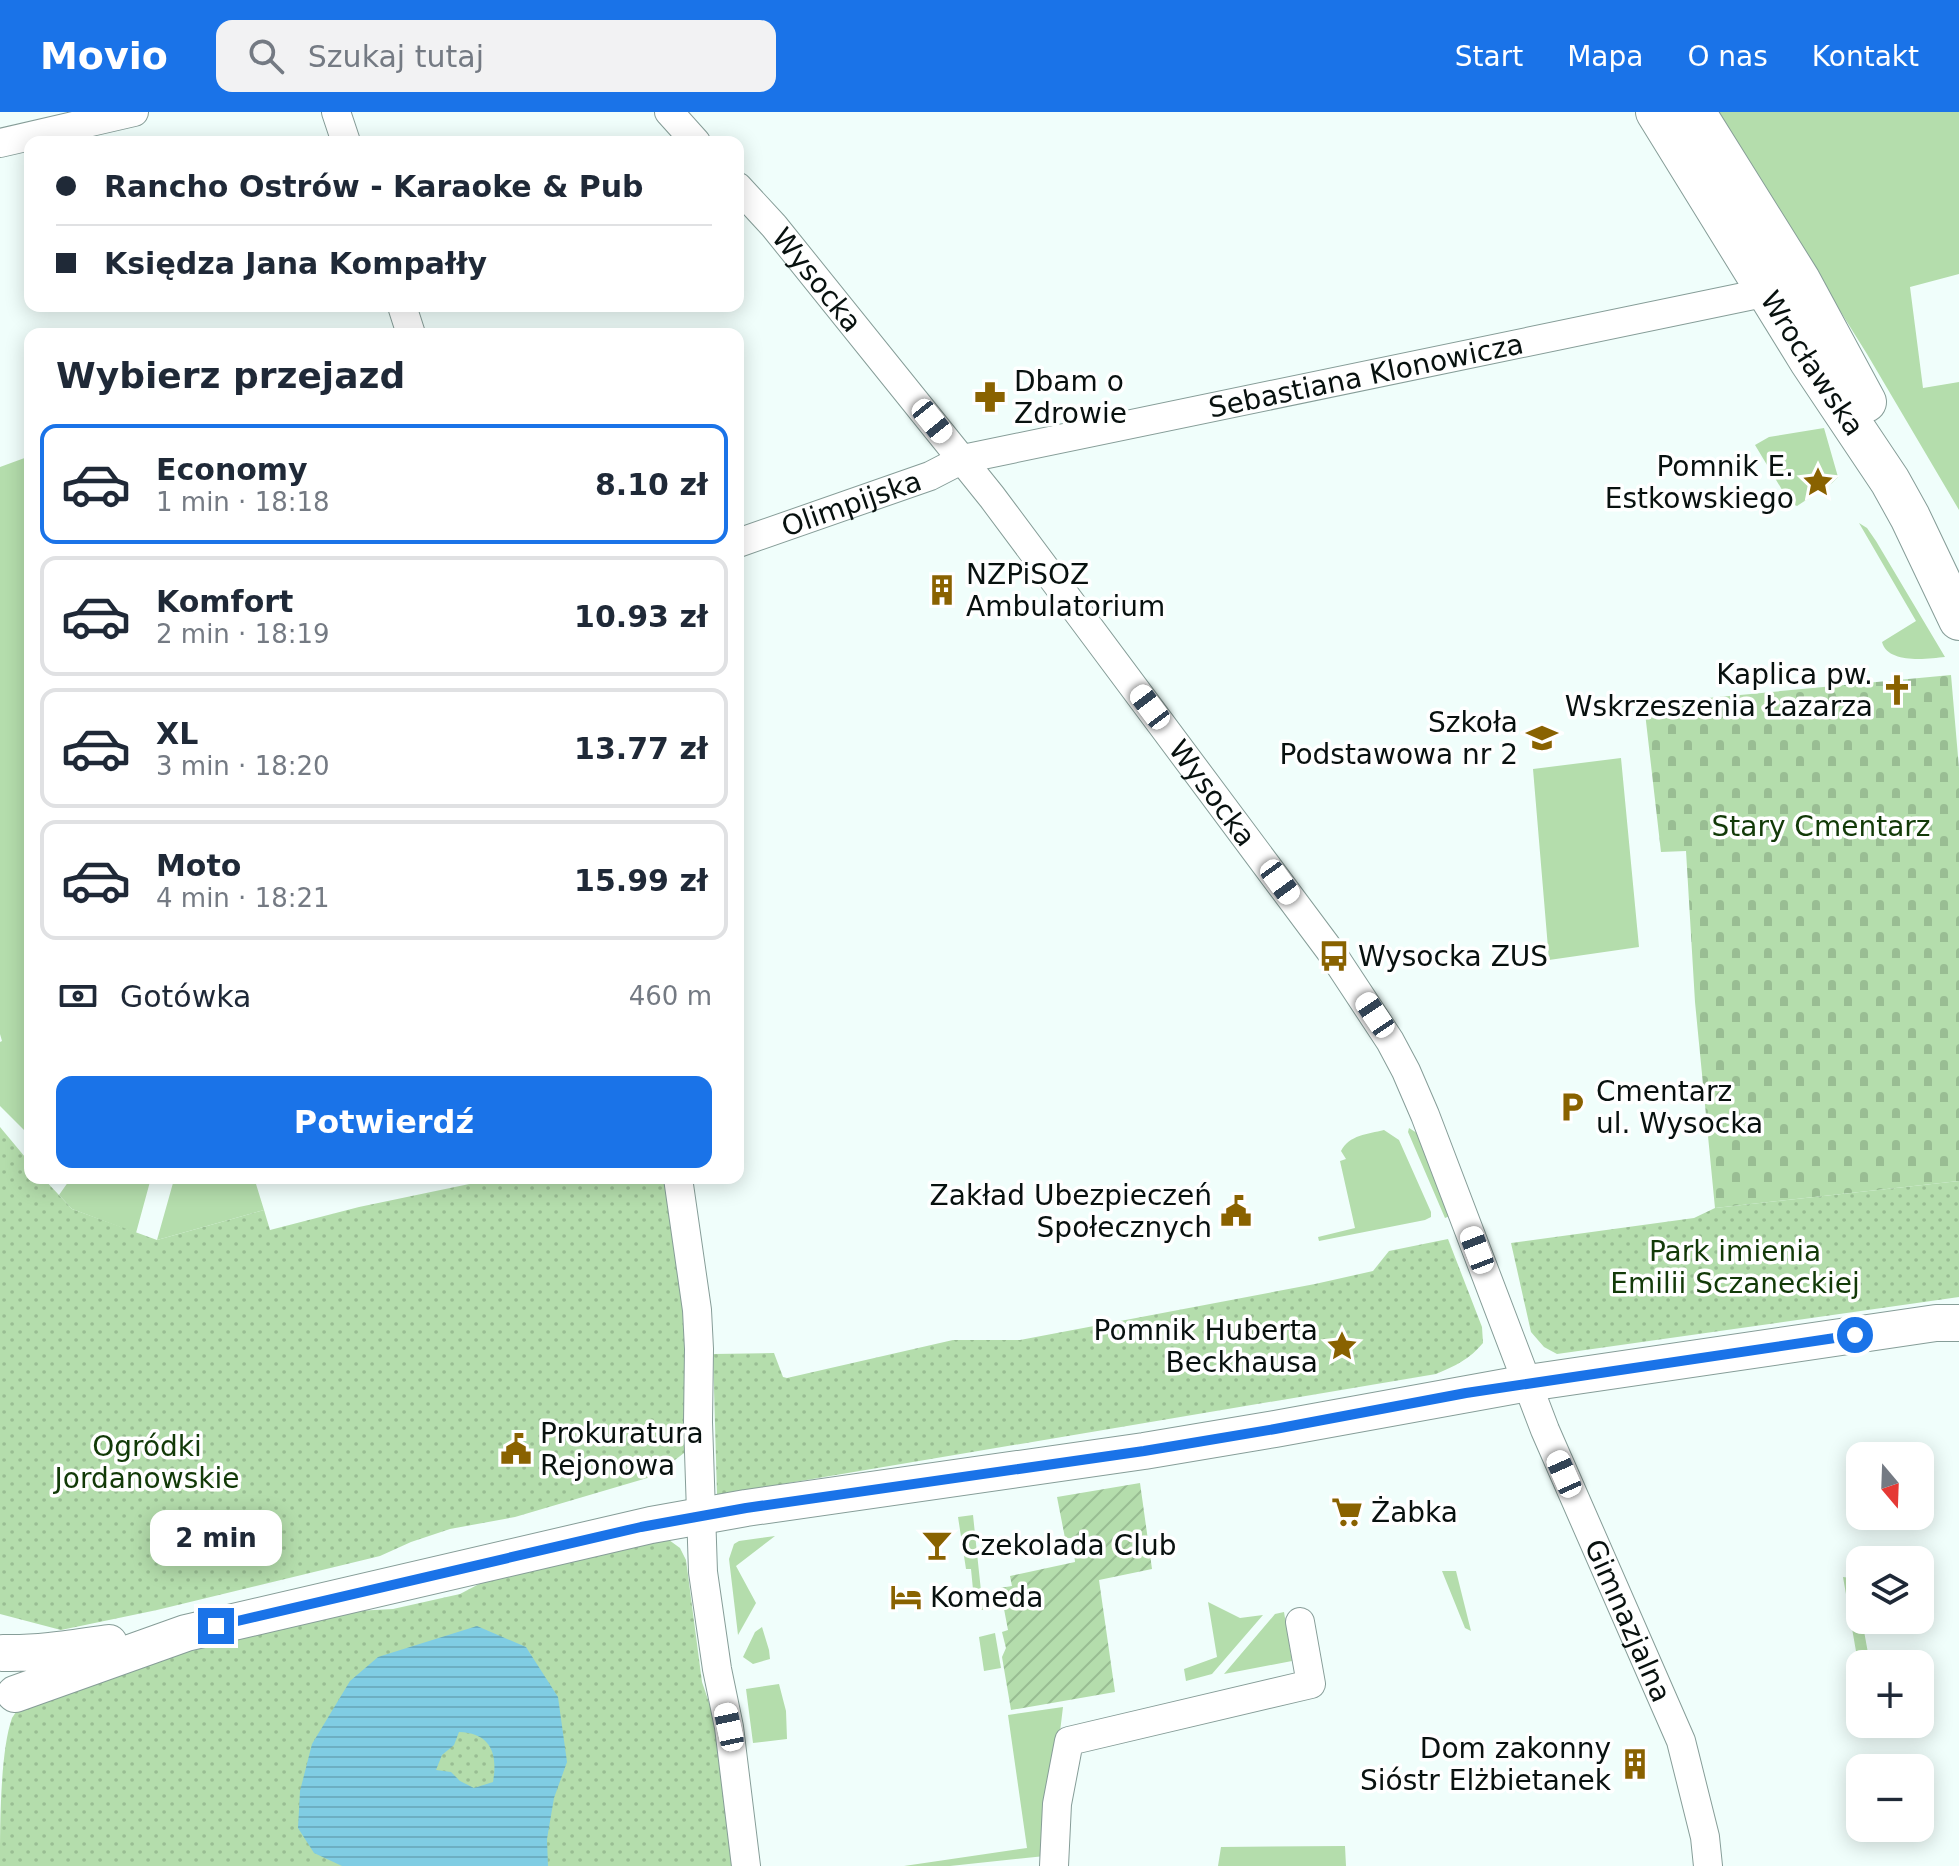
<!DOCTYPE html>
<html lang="pl">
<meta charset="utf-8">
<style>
:root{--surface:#fff;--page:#f2f2f3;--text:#1f2937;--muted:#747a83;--line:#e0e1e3;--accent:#1a73e8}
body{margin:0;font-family:"DejaVu Sans",sans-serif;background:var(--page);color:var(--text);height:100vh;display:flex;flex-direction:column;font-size:30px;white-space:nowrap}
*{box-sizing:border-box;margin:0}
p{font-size:26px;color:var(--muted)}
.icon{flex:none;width:44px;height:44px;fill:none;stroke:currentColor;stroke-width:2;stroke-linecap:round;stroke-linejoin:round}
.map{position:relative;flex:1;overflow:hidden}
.drawer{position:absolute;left:24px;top:216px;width:720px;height:856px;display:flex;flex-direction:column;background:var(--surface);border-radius:16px;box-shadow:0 4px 20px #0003}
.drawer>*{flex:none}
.top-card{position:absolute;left:24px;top:24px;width:720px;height:176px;border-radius:16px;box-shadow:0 4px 20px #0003;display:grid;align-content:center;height:176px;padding:0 32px;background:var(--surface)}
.needle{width:52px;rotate:161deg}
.controls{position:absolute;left:1846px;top:1330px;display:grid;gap:16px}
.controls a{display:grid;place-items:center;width:88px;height:88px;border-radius:16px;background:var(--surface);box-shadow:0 4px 20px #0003;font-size:40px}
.end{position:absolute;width:36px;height:36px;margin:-18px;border:10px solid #1a73e8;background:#fff;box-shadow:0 0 0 4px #fff}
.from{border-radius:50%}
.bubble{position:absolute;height:56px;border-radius:16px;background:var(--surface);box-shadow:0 4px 20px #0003;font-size:26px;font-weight:600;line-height:56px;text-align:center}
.car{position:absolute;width:24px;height:48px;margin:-24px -12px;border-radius:10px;box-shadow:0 0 6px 2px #0007;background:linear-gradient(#fff 24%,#345 0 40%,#fff 0 76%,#345 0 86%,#fff 0)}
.top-card b{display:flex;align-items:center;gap:28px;height:76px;font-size:30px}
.top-card b+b{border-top:2px solid var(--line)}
.top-card i{width:20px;height:20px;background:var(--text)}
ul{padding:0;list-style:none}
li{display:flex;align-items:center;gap:24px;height:120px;margin:0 16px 12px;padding:0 16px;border:4px solid var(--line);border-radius:16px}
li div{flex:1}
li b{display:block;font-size:30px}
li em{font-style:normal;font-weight:600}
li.current{border-color:var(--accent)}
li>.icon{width:72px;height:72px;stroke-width:1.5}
h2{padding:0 32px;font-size:36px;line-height:96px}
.pay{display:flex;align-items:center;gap:20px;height:88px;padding:0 32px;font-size:30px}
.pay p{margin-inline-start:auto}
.cta{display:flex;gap:16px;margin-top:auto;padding:16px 32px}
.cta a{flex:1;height:92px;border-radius:16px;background:var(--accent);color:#fff;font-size:32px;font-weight:600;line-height:92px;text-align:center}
header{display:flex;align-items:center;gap:48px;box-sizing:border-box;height:112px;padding:0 40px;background:var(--accent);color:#fff}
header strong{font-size:38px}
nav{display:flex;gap:44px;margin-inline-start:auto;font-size:28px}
.search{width:560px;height:72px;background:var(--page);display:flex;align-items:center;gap:20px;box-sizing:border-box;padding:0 28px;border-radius:16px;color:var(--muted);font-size:30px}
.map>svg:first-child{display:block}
.grass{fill:#b4ddac}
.cemetery{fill:url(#cemetery-stones)}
.park{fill:url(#park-dots)}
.garden{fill:url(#garden-furrows)}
.water{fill:url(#water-rules);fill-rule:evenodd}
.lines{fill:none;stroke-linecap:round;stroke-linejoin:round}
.minor-casing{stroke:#869d98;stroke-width:30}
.tertiary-casing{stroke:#869d98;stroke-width:38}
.secondary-casing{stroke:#869d98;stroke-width:42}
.minor{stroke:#fff;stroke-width:28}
.tertiary{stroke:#fff;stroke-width:36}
.secondary{stroke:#fff;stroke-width:40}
.route{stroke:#1a73e8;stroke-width:10}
.labels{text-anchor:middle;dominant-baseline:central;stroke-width:7;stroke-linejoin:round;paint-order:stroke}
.street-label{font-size:28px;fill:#08110f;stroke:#fff}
.poi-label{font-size:28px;fill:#08110f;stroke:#fff;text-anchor:start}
.park-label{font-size:28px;fill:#123a08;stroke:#fff}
</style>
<header>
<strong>Movio</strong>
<div class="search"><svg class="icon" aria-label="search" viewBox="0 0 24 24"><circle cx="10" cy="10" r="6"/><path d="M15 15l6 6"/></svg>Szukaj tutaj</div>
<nav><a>Start</a><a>Mapa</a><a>O nas</a><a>Kontakt</a></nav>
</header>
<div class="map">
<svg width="1959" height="1754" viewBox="0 0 1959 1754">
<defs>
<pattern id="cemetery-stones" width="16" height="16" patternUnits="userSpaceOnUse" patternTransform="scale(2)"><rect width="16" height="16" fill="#b4ddac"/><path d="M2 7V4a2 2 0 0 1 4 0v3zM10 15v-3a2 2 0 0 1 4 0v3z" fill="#99bd93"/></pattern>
<pattern id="park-dots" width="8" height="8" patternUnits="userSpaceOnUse" patternTransform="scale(2)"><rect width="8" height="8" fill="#b4ddac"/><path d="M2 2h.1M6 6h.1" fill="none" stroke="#99bd93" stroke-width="1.8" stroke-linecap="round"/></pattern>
<pattern id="garden-furrows" width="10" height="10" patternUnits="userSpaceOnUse" patternTransform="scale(2)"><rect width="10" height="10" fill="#b4ddac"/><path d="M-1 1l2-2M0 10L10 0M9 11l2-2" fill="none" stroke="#99bd93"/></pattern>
<pattern id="water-rules" width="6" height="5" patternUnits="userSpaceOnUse" patternTransform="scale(2)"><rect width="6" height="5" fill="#80cde3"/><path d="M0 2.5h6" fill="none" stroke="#6dafc2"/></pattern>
</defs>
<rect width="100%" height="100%" fill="#f0fefb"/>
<!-- grass -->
<path class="grass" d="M 1716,0 L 1959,0 L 1959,162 L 1910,175 L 1923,276 L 1959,270 L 1959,398 L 1867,242 Z
M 1824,316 L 1838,365 L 1832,371 L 1797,394 L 1790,391 L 1755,333 L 1769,325 Z
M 30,344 L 30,1024 L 0,994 L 0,930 L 2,929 L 0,922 L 0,355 Z
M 1859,411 L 1867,416 L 1876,429 L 1945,545 C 1926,547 1888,552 1882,530 L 1916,509 Z
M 1621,646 L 1639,835 L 1549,848 L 1533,657 Z
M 1409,1016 L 1417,1021 L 1450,1104 L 1445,1106 L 1408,1020 Z
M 1384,1018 L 1399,1028 L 1431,1100 L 1431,1105 L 1425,1108 L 1319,1129 L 1318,1125 L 1355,1116 L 1340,1049 L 1346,1047 L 1341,1039 C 1349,1023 1368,1022 1384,1018 Z
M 71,1066 L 151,1066 L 136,1121 L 72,1097 L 59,1083 Z
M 161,1066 L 274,1066 L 256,1072 L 264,1098 L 157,1128 L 173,1071 Z
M 973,1403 L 983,1498 L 975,1498 L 971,1457 L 966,1457 L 958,1405 Z
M 775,1424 L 736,1454 L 756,1491 L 738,1523 L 729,1447 L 734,1432 L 739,1429 Z
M 1442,1459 L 1456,1459 L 1471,1519 L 1465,1516 Z
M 1843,1465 L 1860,1467 L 1860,1479 L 1856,1480 L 1860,1508 L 1862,1508 L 1870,1552 L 1860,1552 L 1860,1562 Z
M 1208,1490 L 1240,1506 L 1263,1503 L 1212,1562 L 1186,1569 L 1184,1557 L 1217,1545 Z
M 1284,1500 L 1292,1549 L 1224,1562 L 1275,1502 Z
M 762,1515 L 769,1538 L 770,1547 L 753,1552 L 743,1545 L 755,1520 Z
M 995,1521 L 1001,1556 L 984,1559 L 979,1525 Z
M 779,1572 L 786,1599 L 787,1627 L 753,1631 L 746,1577 Z
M 1063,1595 L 1045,1744 L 950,1754 L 904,1754 L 1027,1736 L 1008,1603 Z
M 1345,1734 L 1346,1754 L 1218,1754 L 1221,1735 Z"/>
<!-- cemetery -->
<path class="cemetery" d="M 1951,563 L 1959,656 L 1959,1069 L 1715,1096 L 1695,890 L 1686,739 L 1661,740 L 1644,592 Z"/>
<!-- park -->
<path class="park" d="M 0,1015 L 30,1051 L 30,1066 L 43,1066 L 72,1097 L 157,1128 L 264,1098 L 270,1118 L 359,1095 L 498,1066 L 668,1066 L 687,1201 L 684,1341 L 654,1364 L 515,1405 L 450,1417 L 411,1430 L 380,1444 L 157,1498 L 61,1518 L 0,1502 Z
M 1959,1069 L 1959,1185 L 1557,1242 L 1544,1235 L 1531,1220 L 1511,1131 L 1694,1106 L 1715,1096 Z
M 1448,1127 L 1482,1215 L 1483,1231 C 1470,1247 1455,1254 1436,1262 L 717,1383 L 713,1242 L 774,1241 L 783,1265 L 787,1266 L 953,1228 L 1020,1228 L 1315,1172 L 1373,1159 L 1389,1139 Z
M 669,1428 L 680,1436 L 686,1448 L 702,1570 L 718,1617 L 736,1754 L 0,1754 C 0,1715 0,1640 12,1606 C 22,1589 38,1581 55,1573 L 338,1500 L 393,1497 L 460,1482 L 500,1461 Z"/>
<!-- garden -->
<path class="garden" d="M 1140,1371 L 1152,1457 L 1099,1468 L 1115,1580 L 1011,1598 L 1002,1545 L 1006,1536 L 1002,1520 L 1008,1518 L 1000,1476 L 1012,1474 L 1010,1464 L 1075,1450 L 1073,1426 L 1065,1426 L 1057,1385 Z"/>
<!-- water -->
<path class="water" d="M 477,1514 L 526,1535 L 558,1585 L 567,1650 L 554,1686 L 547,1727 L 548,1754 L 342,1754 L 314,1741 L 298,1716 L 300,1679 L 312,1632 L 350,1569 L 378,1545 ZM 459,1620 C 491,1621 498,1642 493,1670 L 474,1676 L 460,1669 L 451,1660 L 436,1658 L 442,1643 L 454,1633 Z"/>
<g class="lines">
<defs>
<g id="minor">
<path d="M 336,0 L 346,30"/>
<path d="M 669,0 L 696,30"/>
<path d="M 0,31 L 134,0"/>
<path id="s1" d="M 738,75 L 774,114 L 992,385 L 1334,844 L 1390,929 L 1406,959 L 1425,1003 L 1545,1318 L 1681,1629 L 1705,1725 L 1708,1754"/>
<path d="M 402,194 L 411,222"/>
<path id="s2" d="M 738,431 L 930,364 L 963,347 L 1768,180"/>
<path d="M 678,1066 L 697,1198 L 699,1237 L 698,1310 L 703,1460 L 717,1557 L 729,1615 L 746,1754"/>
<path d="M 1054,1754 L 1057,1692 L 1069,1629 L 1311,1572 L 1300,1510"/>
</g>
<path id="tertiary" d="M 3,1541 C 39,1542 74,1536 109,1531
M 15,1582 L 186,1521 L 651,1413 L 746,1396 L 1144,1339 L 1275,1317 L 1528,1271 L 1936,1211 L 1959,1211"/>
<g id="secondary">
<path id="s3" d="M 1656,0 L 1809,248 L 1890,369 L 1910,405 L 1959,508"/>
<path d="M 1695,0 L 1800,168 L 1866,290"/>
</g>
</defs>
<!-- minor casing -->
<use href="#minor" class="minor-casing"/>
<!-- tertiary casing -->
<use href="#tertiary" class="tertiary-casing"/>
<!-- secondary casing -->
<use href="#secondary" class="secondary-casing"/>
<!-- minor -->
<use href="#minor" class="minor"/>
<!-- tertiary -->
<use href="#tertiary" class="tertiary"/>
<!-- secondary -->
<use href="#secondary" class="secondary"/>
</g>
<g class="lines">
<!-- route -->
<path class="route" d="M 216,1514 L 641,1415 L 746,1396 L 1144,1339 L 1275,1317 L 1466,1281 L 1855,1223"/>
</g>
<!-- icons -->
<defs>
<symbol id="pharmacy-bare" viewBox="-9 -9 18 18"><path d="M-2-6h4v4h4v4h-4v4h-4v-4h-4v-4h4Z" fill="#896200" stroke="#fff" stroke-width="2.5" paint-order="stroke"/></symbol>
<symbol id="sight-bare" viewBox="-9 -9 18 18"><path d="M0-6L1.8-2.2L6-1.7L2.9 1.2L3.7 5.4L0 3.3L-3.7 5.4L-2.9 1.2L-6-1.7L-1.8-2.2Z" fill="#896200" stroke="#fff" stroke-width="2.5" paint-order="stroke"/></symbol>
<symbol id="building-bare" viewBox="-9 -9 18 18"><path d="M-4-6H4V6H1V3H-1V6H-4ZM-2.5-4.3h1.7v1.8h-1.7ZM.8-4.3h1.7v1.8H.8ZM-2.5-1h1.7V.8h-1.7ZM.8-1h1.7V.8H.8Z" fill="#896200" stroke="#fff" stroke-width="2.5" paint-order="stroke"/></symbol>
<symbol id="church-bare" viewBox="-9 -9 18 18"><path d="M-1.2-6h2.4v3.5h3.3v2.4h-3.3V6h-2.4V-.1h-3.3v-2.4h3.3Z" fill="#896200" stroke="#fff" stroke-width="2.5" paint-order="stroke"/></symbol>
<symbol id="school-bare" viewBox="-9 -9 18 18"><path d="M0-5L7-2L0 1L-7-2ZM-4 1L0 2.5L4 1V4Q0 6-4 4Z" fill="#896200" stroke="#fff" stroke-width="2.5" paint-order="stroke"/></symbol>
<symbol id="bus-bare" viewBox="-9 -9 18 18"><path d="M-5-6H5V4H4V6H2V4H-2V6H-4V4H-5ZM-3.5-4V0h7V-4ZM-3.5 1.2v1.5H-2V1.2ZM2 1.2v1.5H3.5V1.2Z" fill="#896200" stroke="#fff" stroke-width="2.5" paint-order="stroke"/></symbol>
<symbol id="parking-bare" viewBox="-9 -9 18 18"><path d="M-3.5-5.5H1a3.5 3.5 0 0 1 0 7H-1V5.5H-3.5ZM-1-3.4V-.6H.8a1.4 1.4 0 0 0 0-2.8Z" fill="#896200" stroke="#fff" stroke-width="2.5" paint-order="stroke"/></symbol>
<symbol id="civic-bare" viewBox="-9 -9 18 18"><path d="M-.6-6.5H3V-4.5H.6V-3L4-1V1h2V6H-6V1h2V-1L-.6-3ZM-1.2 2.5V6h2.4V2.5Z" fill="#896200" stroke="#fff" stroke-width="2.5" paint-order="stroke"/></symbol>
<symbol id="supermarket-bare" viewBox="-9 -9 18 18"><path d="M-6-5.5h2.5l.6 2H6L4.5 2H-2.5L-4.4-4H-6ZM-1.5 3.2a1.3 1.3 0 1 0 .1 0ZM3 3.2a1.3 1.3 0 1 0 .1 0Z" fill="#896200" stroke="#fff" stroke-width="2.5" paint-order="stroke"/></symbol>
<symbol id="bar-bare" viewBox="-9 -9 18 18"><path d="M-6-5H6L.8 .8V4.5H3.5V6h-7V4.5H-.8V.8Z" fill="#896200" stroke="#fff" stroke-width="2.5" paint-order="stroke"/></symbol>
<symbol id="hotel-bare" viewBox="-9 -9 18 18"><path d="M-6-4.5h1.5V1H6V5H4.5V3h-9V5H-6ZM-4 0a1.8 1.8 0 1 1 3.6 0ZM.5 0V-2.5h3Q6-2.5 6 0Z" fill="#896200" stroke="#fff" stroke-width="2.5" paint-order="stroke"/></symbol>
</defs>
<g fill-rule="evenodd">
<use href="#pharmacy-bare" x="968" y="263" width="44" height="44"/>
<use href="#sight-bare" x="1796" y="348" width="44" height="44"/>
<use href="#building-bare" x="920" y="456" width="44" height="44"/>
<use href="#church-bare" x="1875" y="556" width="44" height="44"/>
<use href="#school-bare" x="1520" y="604" width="44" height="44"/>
<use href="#bus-bare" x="1312" y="822" width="44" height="44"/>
<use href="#parking-bare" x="1550" y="973" width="44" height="44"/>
<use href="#civic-bare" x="1214" y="1077" width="44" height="44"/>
<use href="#sight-bare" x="1320" y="1212" width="44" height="44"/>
<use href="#civic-bare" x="494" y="1315" width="44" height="44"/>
<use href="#supermarket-bare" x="1325" y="1378" width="44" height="44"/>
<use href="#bar-bare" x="915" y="1411" width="44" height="44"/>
<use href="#hotel-bare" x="884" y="1463" width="44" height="44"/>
<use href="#building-bare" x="1613" y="1630" width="44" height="44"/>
</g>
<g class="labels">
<!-- street labels -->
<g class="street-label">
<text stroke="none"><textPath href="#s1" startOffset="122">Wysocka</textPath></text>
<text stroke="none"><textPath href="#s3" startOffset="296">Wrocławska</textPath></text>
<text stroke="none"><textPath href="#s2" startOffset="652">Sebastiana Klonowicza</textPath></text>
<text stroke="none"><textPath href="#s2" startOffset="120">Olimpijska</textPath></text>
<text stroke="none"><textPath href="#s1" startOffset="770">Wysocka</textPath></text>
<text stroke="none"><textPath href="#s1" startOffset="1702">Gimnazjalna</textPath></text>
</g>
<!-- poi labels -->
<g class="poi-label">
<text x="1014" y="269">Dbam o<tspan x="1014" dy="32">Zdrowie</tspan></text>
<text x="1794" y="354" text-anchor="end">Pomnik E.<tspan x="1794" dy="32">Estkowskiego</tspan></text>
<text x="966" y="462">NZPiSOZ<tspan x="966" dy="32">Ambulatorium</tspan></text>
<text x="1873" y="562" text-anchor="end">Kaplica pw.<tspan x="1873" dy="32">Wskrzeszenia Łazarza</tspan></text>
<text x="1518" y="610" text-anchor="end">Szkoła<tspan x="1518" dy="32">Podstawowa nr 2</tspan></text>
<text x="1358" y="844">Wysocka ZUS</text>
<text x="1596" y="979">Cmentarz<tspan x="1596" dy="32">ul. Wysocka</tspan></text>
<text x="1212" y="1083" text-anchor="end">Zakład Ubezpieczeń<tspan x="1212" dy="32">Społecznych</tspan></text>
<text x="1318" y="1218" text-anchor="end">Pomnik Huberta<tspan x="1318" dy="32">Beckhausa</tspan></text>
<text x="540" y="1321">Prokuratura<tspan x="540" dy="32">Rejonowa</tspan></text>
<text x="1371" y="1400">Żabka</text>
<text x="961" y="1433">Czekolada Club</text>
<text x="930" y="1485">Komeda</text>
<text x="1611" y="1636" text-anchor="end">Dom zakonny<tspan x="1611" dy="32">Sióstr Elżbietanek</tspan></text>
</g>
<!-- park labels -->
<g class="park-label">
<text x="1821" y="714">Stary Cmentarz</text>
<text x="1735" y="1139">Park imienia<tspan x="1735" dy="32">Emilii Sczaneckiej</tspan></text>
<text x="147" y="1334">Ogródki<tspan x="147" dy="32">Jordanowskie</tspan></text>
</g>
</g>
</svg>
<div class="controls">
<a><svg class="needle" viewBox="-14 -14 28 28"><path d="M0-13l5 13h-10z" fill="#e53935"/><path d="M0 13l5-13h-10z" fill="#747a83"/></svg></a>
<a><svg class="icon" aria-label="layers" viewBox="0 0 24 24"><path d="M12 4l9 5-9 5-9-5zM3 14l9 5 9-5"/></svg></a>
<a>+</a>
<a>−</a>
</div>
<i class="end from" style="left:1855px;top:1223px"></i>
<i class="end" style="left:216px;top:1514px"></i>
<div class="bubble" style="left:150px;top:1398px;width:132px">2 min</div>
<i class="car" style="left:932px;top:309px;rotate:141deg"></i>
<i class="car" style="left:1150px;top:595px;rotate:323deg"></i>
<i class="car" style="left:1280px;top:770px;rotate:144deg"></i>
<i class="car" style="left:1375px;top:903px;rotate:326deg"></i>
<i class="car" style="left:1477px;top:1138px;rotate:339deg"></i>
<i class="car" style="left:1564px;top:1362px;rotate:336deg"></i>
<i class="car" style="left:729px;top:1615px;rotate:348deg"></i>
<div class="top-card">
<b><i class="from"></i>Rancho Ostrów - Karaoke &amp; Pub</b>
<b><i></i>Księdza Jana Kompałły</b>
</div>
<section class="drawer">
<h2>Wybierz przejazd</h2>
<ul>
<li class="current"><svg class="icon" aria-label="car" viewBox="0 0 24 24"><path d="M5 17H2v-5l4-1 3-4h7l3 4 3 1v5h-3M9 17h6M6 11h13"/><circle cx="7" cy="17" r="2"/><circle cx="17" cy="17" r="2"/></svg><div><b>Economy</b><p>1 min · 18:18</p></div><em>8.10 zł</em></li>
<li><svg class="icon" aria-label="car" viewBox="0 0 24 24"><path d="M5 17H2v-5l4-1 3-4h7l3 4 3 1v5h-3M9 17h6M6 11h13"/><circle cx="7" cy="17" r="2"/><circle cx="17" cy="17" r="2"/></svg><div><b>Komfort</b><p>2 min · 18:19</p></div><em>10.93 zł</em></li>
<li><svg class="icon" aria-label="car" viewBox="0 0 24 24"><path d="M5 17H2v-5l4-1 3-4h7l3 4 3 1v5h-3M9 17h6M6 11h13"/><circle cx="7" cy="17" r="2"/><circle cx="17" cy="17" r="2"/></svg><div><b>XL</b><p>3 min · 18:20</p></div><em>13.77 zł</em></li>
<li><svg class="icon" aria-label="car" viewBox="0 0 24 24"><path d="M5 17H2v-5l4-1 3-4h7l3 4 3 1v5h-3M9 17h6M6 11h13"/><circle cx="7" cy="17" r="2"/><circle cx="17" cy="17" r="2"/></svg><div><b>Moto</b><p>4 min · 18:21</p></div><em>15.99 zł</em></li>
</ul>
<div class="pay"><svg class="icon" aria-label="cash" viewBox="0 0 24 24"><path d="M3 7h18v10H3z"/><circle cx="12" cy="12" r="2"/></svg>Gotówka<p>460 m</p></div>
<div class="cta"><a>Potwierdź</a></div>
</section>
</div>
